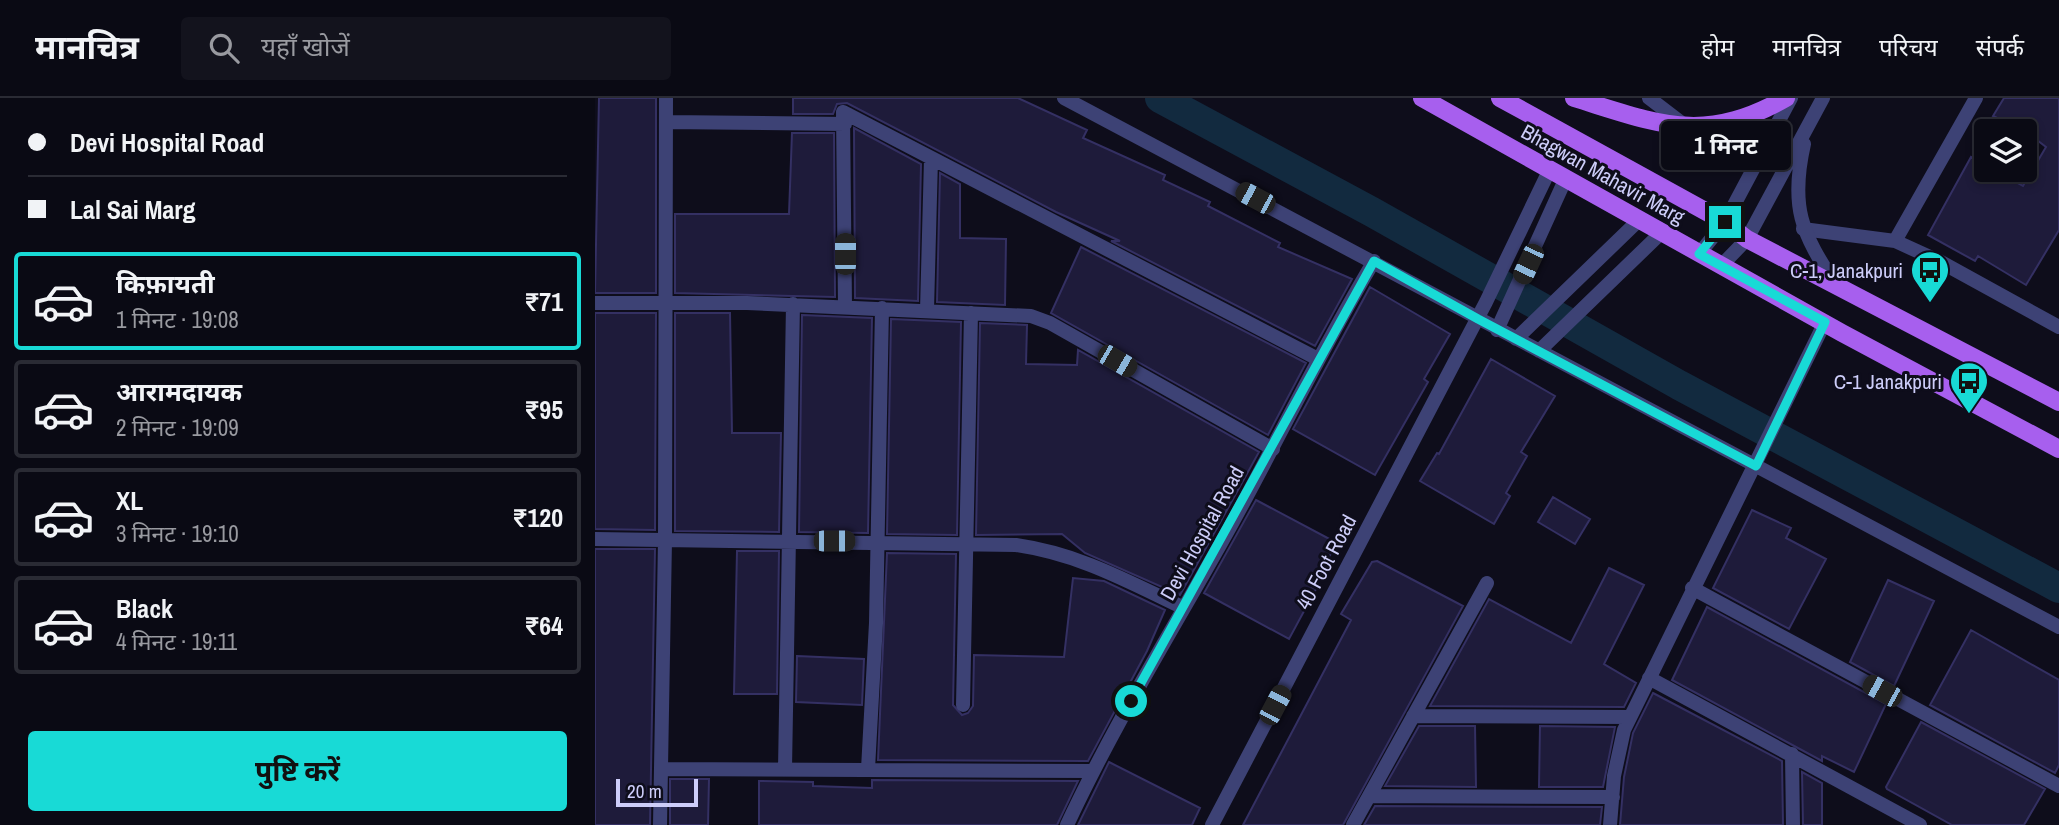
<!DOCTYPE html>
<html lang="hi">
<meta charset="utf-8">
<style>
:root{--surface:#0a0a14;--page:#13131d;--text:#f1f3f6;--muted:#999aa0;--line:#2a2b34;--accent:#18dad6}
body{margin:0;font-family:"Archivo Narrow","Noto Sans Devanagari",sans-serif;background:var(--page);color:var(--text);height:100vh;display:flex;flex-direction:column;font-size:26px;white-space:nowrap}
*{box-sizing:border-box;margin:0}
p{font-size:23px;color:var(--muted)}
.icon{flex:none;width:38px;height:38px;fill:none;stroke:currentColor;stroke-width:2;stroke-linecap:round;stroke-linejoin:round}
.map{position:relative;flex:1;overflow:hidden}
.details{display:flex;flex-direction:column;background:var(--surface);width:595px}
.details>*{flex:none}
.guide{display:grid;align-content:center;height:154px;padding:0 28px;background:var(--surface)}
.tools{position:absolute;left:1379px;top:21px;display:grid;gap:14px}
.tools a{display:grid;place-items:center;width:63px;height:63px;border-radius:7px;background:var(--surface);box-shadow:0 4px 10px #0003,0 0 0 2px var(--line);font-size:35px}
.scale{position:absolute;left:21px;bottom:18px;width:82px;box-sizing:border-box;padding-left:7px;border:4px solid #cdcdf9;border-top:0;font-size:19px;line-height:24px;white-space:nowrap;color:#cdcdf9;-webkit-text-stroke:5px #0e0d1b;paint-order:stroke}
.end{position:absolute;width:32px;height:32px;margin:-16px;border:9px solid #18dad6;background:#111;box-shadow:0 0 0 4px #111}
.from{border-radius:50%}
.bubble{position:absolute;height:49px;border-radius:7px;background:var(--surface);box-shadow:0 4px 10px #0003,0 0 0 2px var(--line);font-size:23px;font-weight:700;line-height:49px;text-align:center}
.car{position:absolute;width:21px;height:42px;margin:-21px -10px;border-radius:9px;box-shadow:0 0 5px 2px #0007;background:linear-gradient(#222 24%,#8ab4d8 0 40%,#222 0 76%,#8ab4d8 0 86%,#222 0)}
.guide b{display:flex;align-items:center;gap:24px;height:66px;font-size:26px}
.guide b+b{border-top:2px solid var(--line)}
.guide i{width:18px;height:18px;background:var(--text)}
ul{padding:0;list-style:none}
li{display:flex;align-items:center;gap:21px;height:98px;margin:0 14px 10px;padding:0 14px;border:4px solid var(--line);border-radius:7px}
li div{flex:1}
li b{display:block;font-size:26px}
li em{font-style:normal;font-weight:700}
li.active{border-color:var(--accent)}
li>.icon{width:63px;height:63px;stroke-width:1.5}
.primary-button{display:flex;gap:14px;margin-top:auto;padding:14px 28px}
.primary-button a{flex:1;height:80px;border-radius:7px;background:var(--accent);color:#111;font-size:28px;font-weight:700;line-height:80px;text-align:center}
header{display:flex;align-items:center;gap:42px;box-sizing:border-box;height:98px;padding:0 35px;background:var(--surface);border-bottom:2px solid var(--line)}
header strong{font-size:33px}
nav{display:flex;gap:38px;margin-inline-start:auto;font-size:24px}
.search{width:490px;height:63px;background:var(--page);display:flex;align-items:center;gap:18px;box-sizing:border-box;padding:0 24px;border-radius:7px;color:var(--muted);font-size:26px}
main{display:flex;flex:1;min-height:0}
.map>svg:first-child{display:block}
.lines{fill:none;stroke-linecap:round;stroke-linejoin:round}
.canal{stroke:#122a3f;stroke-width:30}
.building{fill:#1e1b3a;stroke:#343063;stroke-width:2}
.minor{stroke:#3d4275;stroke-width:14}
.tertiary{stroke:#3d4275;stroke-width:14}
.primary{stroke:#a75fee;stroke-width:18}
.route{stroke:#18dad6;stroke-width:9}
.labels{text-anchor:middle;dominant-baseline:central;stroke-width:6;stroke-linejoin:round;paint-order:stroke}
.street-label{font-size:21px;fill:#cdcdf9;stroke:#0e0d1b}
.poi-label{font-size:21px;fill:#cdcdf9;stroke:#0e0d1b;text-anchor:end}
</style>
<header>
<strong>मानचित्र</strong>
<div class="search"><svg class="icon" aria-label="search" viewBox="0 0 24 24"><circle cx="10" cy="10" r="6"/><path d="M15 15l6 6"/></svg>यहाँ खोजें</div>
<nav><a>होम</a><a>मानचित्र</a><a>परिचय</a><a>संपर्क</a></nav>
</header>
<main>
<section class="details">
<div class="guide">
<b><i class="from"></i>Devi Hospital Road</b>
<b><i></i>Lal Sai Marg</b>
</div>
<ul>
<li class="active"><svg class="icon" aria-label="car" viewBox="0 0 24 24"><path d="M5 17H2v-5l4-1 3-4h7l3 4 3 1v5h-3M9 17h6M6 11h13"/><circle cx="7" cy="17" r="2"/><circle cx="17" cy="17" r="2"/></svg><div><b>किफ़ायती</b><p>1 मिनट · 19:08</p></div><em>₹71</em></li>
<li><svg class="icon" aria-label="car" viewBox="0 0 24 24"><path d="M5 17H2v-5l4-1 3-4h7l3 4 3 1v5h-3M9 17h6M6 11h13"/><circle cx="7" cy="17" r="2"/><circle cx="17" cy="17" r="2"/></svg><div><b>आरामदायक</b><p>2 मिनट · 19:09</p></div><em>₹95</em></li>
<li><svg class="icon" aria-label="car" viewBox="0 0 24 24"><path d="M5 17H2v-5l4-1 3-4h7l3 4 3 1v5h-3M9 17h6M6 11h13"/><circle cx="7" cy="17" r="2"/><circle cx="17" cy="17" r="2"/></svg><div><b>XL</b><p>3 मिनट · 19:10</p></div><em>₹120</em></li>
<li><svg class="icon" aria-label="car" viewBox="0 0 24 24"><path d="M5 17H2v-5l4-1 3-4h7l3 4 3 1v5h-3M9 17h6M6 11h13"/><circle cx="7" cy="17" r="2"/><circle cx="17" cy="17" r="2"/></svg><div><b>Black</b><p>4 मिनट · 19:11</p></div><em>₹64</em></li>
</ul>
<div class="primary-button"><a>पुष्टि करें</a></div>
</section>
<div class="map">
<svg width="1464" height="727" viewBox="0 0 1464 727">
<rect width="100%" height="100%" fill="#0e0d1b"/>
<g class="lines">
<!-- canal -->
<path class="canal" d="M 565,0 L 777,114 L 1084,287 L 1464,490"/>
</g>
<!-- building -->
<path class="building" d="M 4,0 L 61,0 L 61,195 L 0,195 Z
M 198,0 L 423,0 L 492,32 L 488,40 L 570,77 L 568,82 L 615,104 L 613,108 L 685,145 L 683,149 L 757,181 L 720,248 L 516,143 L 525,143 L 461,114 L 252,5 L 242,6 L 238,16 L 198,16 Z
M 1409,0 L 1464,0 L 1464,132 L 1431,187 L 1383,158 L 1380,163 L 1333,137 L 1376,59 L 1391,68 L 1391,72 L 1399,72 L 1428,88 L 1451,49 L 1430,33 L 1398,18 Z
M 259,30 L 326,66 L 323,203 L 260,200 Z
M 197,35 L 239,35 L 240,199 L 80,195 L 80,116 L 194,116 Z
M 345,75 L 365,86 L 365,140 L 411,141 L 410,207 L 342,204 Z
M 486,149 L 711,265 L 673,337 L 456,215 Z
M 775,189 L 855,236 L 829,281 L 833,284 L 780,377 L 698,331 Z
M 0,215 L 61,215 L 60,432 L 0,431 Z
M 80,215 L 135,215 L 137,335 L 186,335 L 184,434 L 80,433 Z
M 207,217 L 277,220 L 273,435 L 204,434 Z
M 296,221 L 366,224 L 362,437 L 292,436 Z
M 385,225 L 432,227 L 431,266 L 482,267 L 483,252 L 664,354 L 585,497 L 490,455 L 467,436 L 381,437 Z
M 896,261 L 960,298 L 926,354 L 932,358 L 911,395 L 915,398 L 899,426 L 825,383 L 842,355 L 844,356 Z
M 958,399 L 995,421 L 980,446 L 943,424 Z
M 661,402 L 742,445 L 717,489 L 721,491 L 694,541 L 609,495 Z
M 1157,412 L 1196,430 L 1191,440 L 1231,461 L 1194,531 L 1118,490 Z
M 0,451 L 60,451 L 55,727 L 0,727 Z
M 142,453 L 184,453 L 182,596 L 139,596 Z
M 292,455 L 361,456 L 358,607 L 367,617 L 373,615 L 378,608 L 379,557 L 469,559 L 478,480 L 509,483 L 570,512 L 552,553 L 493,663 L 283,662 Z
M 782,463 L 868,508 L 748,727 L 648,727 L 756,522 L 746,516 L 777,464 Z
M 1014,470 L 1049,487 L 1009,566 L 1041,585 L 1029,609 L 835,608 L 894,501 L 976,545 Z
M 1293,482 L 1339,503 L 1299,588 L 1255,564 Z
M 1112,509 L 1291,606 L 1259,674 L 1227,658 L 1227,663 L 1077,582 Z
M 1376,532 L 1464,582 L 1464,667 L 1460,675 L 1335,607 Z
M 202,558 L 269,561 L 267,607 L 201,604 Z
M 1058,595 L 1187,663 L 1188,727 L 1025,727 L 1029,679 L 1038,635 Z
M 1326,624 L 1450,691 L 1429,727 L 1357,727 L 1292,691 L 1291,689 Z
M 824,628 L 880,628 L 881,689 L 790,688 Z
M 945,628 L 1020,629 L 1008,689 L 944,689 Z
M 514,664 L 605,710 L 597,727 L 483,727 Z
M 1207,674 L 1227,685 L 1227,727 L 1208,727 Z
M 75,681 L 114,681 L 113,727 L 75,727 Z
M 277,682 L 483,683 L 462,727 L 164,727 L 164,683 L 218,684 L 218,688 L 277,690 Z
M 780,708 L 1007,709 L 1005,727 L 769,727 Z"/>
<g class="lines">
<!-- minor -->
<path class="minor" d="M 469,0 L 1464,529
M 1054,0 L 1092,29
M 248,14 L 723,261
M 248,14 L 250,208
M 71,24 L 250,26
M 1208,131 L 1300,143 L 1344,163 L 1464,229
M 1300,143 L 1381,0
M 0,205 L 152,205 L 436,218 L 455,225 L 678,351
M 332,212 L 336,61
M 902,232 L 970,82
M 921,241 L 1044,122
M 944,253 L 1066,135
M 0,441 L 421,447 C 484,456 532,483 589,510
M 1097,490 L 1464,688
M 1054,580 L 1325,727
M 368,607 L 376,215
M 818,618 L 1035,619
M 1197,656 L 1198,727
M 66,671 L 497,673
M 190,671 L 198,206
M 273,671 L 281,525 L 287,210
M 774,698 L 1018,699
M 65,727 L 70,442 L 71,0
M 472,727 C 520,624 580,528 635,429 C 684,341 727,249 779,163
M 617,727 L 891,204 L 954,73
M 758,727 L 892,485
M 1015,727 L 1019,678 L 1029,632 L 1230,224"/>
<!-- tertiary -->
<path class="tertiary" d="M 1209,46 C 1195,108 1206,135 1241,187
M 1104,156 L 1130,124 L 1196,0
M 1126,168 L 1152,141 L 1228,0"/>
<!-- primary -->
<path class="primary" d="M 827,0 L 1247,235 L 1464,351
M 905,0 L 1130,124 L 1152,141 L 1464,304
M 979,0 C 1064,26 1108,47 1191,0"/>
</g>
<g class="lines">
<!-- route -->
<path class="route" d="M 536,603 L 779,163 L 883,221 L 1161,368 L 1230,224 L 1104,156 L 1130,124"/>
</g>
<!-- icons -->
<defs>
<symbol id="bus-pin" viewBox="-11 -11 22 30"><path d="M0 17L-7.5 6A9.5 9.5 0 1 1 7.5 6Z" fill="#18dad6" stroke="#0e0d1b"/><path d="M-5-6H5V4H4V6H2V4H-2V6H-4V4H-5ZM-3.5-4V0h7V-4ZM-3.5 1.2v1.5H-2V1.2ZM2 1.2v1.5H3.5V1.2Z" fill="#111"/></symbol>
</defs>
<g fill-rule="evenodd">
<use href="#bus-pin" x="1313" y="150" width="44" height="60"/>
<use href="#bus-pin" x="1352" y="261" width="44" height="60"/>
</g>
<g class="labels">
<!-- street labels -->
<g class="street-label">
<text transform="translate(1008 76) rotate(29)">Bhagwan Mahavir Marg</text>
<text transform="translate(607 435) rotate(-61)">Devi Hospital Road</text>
<text transform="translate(731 464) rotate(-62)">40 Foot Road</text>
</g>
<!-- poi labels -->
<g class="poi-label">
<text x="1308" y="172">C-1, Janakpuri</text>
<text x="1347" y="283">C-1 Janakpuri</text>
</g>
</g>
</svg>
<div class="tools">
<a><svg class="icon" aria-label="layers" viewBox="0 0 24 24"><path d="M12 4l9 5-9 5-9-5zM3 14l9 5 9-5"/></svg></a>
</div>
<div class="scale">20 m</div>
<i class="end from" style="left:536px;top:603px"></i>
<i class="end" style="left:1130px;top:124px"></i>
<div class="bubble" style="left:1066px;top:23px;width:130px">1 मिनट</div>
<i class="car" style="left:660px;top:100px;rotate:298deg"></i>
<i class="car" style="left:250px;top:156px;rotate:0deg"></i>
<i class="car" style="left:933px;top:166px;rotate:205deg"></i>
<i class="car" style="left:522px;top:263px;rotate:120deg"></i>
<i class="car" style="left:239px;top:443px;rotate:90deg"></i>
<i class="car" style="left:1287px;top:593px;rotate:299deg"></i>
<i class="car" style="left:680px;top:607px;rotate:28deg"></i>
</div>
</main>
